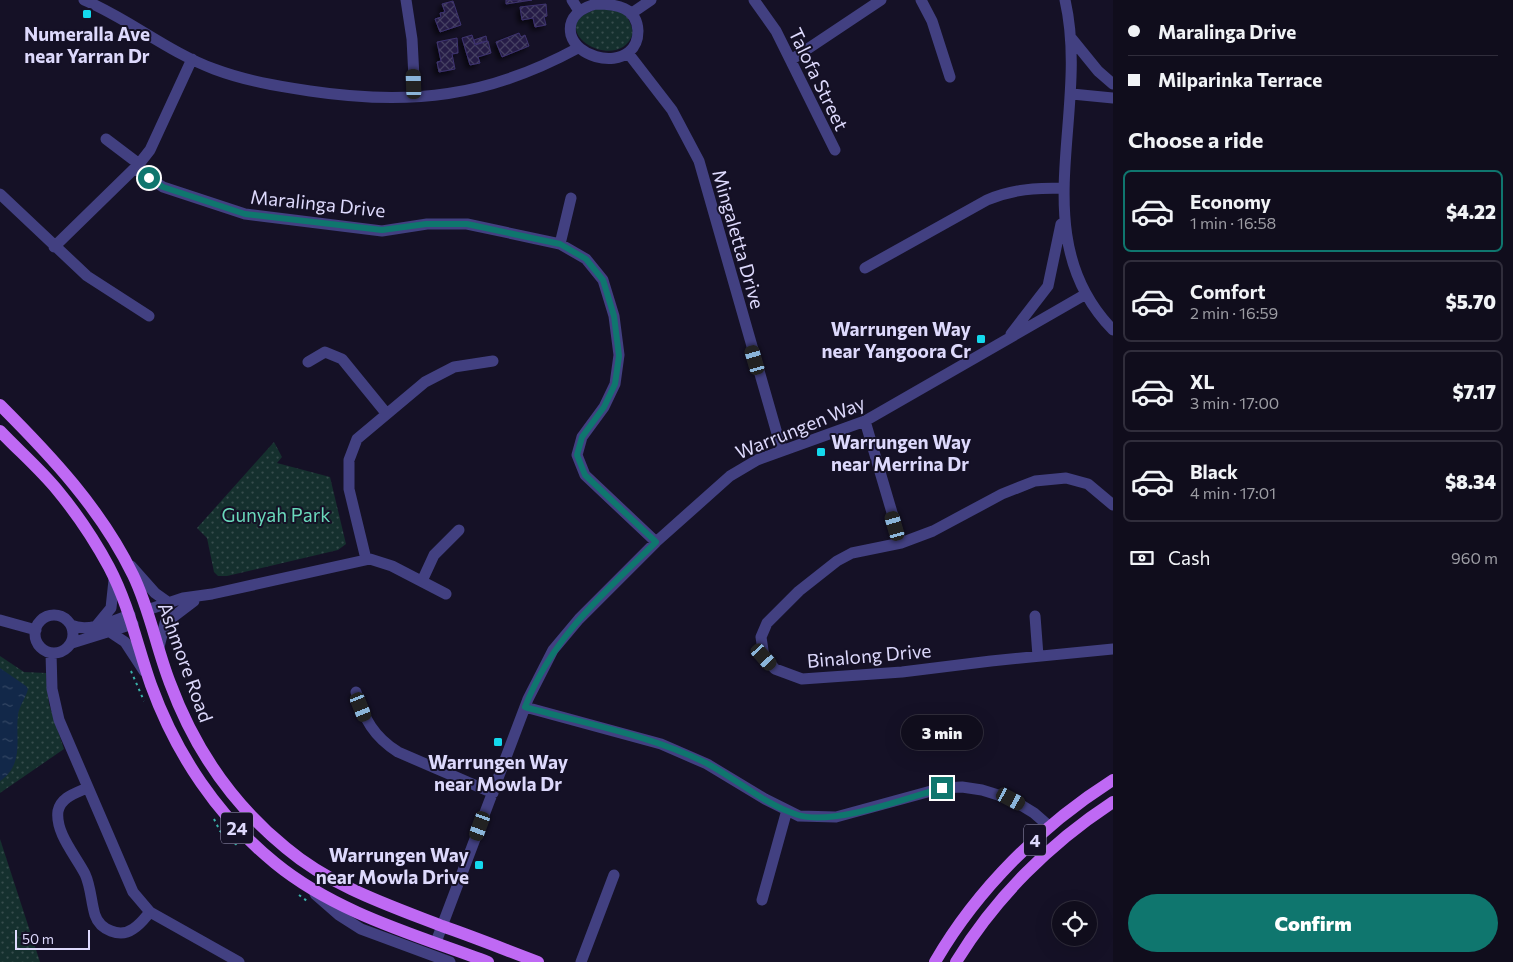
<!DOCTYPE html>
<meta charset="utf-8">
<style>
:root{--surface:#100d1c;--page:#191625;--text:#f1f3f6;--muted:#9c9ca3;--line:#302d3b;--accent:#0f766e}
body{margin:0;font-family:Commissioner,sans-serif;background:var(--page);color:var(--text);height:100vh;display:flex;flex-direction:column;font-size:19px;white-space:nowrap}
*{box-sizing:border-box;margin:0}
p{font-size:16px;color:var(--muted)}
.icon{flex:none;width:28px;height:28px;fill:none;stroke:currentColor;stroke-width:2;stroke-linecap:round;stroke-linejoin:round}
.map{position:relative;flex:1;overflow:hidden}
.details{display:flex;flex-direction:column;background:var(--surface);width:400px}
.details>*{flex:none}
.hud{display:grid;align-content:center;height:110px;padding:0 15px;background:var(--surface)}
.tools{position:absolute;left:1052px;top:901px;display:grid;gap:10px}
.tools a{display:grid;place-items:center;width:45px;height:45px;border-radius:50%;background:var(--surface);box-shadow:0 5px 20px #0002,0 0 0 1px var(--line);font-size:25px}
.scale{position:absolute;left:15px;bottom:12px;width:75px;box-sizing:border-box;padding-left:5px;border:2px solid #ddd9fc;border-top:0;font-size:14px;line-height:18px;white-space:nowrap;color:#ddd9fc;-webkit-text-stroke:4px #151126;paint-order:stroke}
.end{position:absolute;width:22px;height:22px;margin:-11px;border:6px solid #0f766e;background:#fff;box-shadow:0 0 0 2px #fff}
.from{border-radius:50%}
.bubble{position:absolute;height:35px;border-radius:18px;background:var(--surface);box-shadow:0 5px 20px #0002,0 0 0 1px var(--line);font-size:16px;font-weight:800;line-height:35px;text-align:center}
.car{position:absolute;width:15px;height:30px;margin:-15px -8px;border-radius:6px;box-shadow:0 0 4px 1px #0007;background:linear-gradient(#222 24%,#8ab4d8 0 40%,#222 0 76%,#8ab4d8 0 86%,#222 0)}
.hud b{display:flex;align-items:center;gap:18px;height:48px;font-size:19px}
.hud b+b{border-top:1px solid var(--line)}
.hud i{width:12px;height:12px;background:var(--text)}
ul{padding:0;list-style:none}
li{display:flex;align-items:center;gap:15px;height:82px;margin:0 10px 8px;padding:0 5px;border:2px solid var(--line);border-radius:8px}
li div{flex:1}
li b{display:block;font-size:19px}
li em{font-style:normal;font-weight:800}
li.current{border-color:var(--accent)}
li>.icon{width:45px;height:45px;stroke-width:1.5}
h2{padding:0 15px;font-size:22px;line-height:60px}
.pay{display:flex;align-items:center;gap:12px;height:55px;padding:0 15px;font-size:19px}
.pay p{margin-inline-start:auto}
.primary-button{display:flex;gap:10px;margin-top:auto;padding:10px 15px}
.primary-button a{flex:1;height:58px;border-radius:30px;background:var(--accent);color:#fff;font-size:20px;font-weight:800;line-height:58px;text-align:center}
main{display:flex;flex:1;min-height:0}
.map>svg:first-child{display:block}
.green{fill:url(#green-dots)}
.water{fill:url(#water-ripples)}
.building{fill:url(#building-cross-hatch);stroke:#3e3370;filter:url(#shadow)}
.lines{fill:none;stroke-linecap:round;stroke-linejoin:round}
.path{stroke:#39b0a8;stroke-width:2;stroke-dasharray:2.5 4;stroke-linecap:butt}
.minor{stroke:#424081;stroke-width:11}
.major{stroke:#bf69f4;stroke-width:12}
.route{stroke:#0f766e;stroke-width:6}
.poi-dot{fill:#14d9ed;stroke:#151126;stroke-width:2}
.labels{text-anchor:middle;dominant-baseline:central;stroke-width:4;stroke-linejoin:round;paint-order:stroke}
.shield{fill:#151126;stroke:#a19dbc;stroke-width:1}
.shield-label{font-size:18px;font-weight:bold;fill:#ddd9fc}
.poi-label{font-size:19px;font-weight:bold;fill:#ddd9fc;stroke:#151126}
.street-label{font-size:19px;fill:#ddd9fc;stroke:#151126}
.park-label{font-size:19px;fill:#6ad8bb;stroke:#151126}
</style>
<main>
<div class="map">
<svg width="1113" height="962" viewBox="0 0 1113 962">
<defs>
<pattern id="green-dots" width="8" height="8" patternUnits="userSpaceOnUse" patternTransform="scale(1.25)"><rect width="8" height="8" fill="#15302e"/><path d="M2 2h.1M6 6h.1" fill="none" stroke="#374d4d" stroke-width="1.8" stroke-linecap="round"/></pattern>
<pattern id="water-ripples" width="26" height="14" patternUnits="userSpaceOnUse" patternTransform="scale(1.25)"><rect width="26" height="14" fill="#122849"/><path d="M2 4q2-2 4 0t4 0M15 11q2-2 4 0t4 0" fill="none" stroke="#344764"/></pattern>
<pattern id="building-cross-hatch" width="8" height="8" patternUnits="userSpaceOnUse" patternTransform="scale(1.25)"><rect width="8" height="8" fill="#261f46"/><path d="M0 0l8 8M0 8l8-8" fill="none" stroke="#453f62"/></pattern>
<filter id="shadow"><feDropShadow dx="-3.5" dy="3.5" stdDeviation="2.5" flood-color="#0009"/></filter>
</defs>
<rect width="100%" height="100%" fill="#151126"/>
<!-- green -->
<path class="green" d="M 596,9 C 617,9 629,10 633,33 C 621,72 556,38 582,16 C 586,13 592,11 596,9 Z
M 274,442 L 282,457 L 277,463 L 330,477 L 346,544 L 338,550 L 227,576 L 218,576 L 214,572 L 207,538 L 197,528 Z
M 0,656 L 24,672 L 46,673 L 49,704 L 64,749 L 0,793 Z
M 0,839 L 40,962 L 0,962 Z"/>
<!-- water -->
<path class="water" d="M 0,668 L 26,686 L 28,689 C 26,698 19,706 18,715 C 15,738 25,764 0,781 Z"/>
<!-- building -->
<path class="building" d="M 506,0 L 532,0 L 506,4 Z
M 453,1 L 461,25 L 440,32 L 435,19 L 441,17 L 440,13 L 445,12 L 442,4 Z
M 546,4 L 547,16 L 544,17 L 546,25 L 535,27 L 533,18 L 522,20 L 520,7 Z
M 519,33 L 521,37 L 525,35 L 529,46 L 502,57 L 496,42 Z
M 472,35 L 475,45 L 488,41 L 491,53 L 478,57 L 480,63 L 470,65 L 462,38 Z
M 486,36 L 487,41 L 475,44 L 474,40 Z
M 457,38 L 458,53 L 452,54 L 455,69 L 439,72 L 437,62 L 441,61 L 437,42 Z"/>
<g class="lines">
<!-- path -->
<path class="path" d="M 131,671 L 144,701
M 214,819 L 220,831 L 238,846
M 299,895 L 307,901"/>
<!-- minor -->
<path class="minor" d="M 84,0 C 129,19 168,52 214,69 C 246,81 277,86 310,91 C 411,106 488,97 578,48
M 406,0 L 412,39 L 415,97
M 572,0 L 579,11
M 754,0 L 776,31 L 835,150
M 921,0 L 932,21 L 950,77
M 1065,0 C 1091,113 1022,237 1113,330
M 596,4 C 616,4 637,7 638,31 C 638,39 635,47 629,52 C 612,66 577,56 571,35 C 567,17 581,8 596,4 Z
M 632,13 L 651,0
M 1072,39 L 1098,71 L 1113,84
M 628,53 L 672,110 L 699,161 L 782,451
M 791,60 L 881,0
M 1072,94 L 1113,98
M 106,139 L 139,164
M 135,168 L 163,187 L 245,214 L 382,231 L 427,224 L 467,224 L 560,244 L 586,259 L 603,280 L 614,316 L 619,355 L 615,384 L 604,407 L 582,437 L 577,455 L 585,475 L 656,542
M 0,194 L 87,276 L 149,316
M 560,244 L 571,198
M 54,247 L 139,164 L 150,150 L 192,59
M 865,268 L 987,200 C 1013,189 1036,188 1064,188
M 1011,334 L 1048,286 L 1061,224
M 308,362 L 325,352 L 342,359 L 386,413
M 865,421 L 901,543
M 1113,505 L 1088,484 L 1066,478 L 1035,481 L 1002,494 L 933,531 L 901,543 L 852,553 L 837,561 L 799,591 L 767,623 L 761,637 L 764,657 L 775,669 L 802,679 L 902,672 L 991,661 L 1113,649
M 366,559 L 349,489 L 349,460 L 357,439 L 425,382 L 454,367 L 493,361
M 131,566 L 155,593 L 169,603
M 422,581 L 434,555 L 459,530
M 147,610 L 183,598 L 212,594 L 370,559 L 392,566 L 446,594
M35 634a19 19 0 1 1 38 0a19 19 0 1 1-38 0Z
M 1035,616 L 1038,656
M 0,620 L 36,630
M 71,625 C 88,633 113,621 130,615
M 97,625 L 111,608 L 114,580
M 110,632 L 125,642 L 144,671
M 72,643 L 133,624
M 159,647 L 165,623 L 194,601
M 51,653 L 52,689 L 59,720 L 133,892 L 150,912 L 239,962
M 356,692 C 364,719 374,737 398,752 L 493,793
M 525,707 L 661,744 L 707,764 L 765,799 L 799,816 L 836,817 L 942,788 L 962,787 L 982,790 L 1011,799 L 1034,813 L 1050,827
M 87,788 C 76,793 61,797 58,811 C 55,833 76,856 85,874 C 91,887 91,902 95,915 C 100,930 120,938 133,929 C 140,925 145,918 150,912
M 315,894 L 339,915 L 361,929 L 450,962
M 762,900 L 787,810
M 436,942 L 528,699 L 553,650 L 579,619 L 656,542 L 730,476 L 757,460 L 865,421 L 1086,294
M 581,962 L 614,875"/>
<!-- major -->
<path class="major" d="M 0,405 C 51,456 101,509 133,575 C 150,610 156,647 170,683 C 194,748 232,804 286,848 C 331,886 388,905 442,926 C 474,937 506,950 538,962
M 0,431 C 19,451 41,470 58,491 C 77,514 95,541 109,567 C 129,605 137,645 151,685 C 176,754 218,817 275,863 C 336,913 416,935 488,962
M 935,962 C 977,889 1042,825 1113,780
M 956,962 C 995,898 1050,843 1113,802"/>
</g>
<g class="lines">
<!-- route -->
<path class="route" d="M 149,178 L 163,187 L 245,214 L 382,230 L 426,224 L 467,224 L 560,244 L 586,259 L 603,280 L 614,316 L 619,356 L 615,384 L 604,407 L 582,437 L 577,455 L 585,475 L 656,542 C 604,593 552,637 525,707 C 586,724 649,735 706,763 C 737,779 765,805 798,815 C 833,826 907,798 942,788"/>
</g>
<!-- markers -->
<g class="poi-dot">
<rect x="82" y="9" width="10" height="10" rx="2.5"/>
<rect x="976" y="334" width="10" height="10" rx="2.5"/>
<rect x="816" y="447" width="10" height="10" rx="2.5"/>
<rect x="493" y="737" width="10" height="10" rx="2.5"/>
<rect x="474" y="860" width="10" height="10" rx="2.5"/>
</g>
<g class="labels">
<!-- shield labels -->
<g class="shield">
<rect x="221" y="812.5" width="32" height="31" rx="4"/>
<rect x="1024" y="824.5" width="22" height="31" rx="4"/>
</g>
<g class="shield-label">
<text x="237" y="828">24</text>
<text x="1035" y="840">4</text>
</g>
<!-- poi labels -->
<g class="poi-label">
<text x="87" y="33">Numeralla Ave<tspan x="87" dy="22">near Yarran Dr</tspan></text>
<text x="971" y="328" text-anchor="end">Warrungen Way<tspan x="971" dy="22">near Yangoora Cr</tspan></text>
<text x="831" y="441" text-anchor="start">Warrungen Way<tspan x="831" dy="22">near Merrina Dr</tspan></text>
<text x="498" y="761">Warrungen Way<tspan x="498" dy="22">near Mowla Dr</tspan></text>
<text x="469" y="854" text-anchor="end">Warrungen Way<tspan x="469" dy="22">near Mowla Drive</tspan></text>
</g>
<!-- street labels -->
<g class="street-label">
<text transform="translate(819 79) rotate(64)">Talofa Street</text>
<text transform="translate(318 203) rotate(6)">Maralinga Drive</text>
<text transform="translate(739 239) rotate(74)">Mingaletta Drive</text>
<text transform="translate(800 427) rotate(-22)">Warrungen Way</text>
<text transform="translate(869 655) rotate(-5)">Binalong Drive</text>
<text transform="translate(186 662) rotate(70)">Ashmore Road</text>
</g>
<!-- park labels -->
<g class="park-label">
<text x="276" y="514">Gunyah Park</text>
</g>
</g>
</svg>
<div class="tools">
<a><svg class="icon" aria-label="locate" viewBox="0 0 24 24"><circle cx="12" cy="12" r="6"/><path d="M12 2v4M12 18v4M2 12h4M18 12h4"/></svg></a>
</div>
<div class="scale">50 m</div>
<i class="end from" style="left:149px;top:178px"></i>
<i class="end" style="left:942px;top:788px"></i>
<div class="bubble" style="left:901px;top:715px;width:82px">3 min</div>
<i class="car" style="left:414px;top:84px;rotate:358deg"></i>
<i class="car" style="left:755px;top:360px;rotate:344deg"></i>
<i class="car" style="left:895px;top:526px;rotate:344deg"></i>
<i class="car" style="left:764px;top:657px;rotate:138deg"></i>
<i class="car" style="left:361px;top:707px;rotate:158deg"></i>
<i class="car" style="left:1011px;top:799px;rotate:118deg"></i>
<i class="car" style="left:480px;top:826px;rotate:200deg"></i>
</div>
<section class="details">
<div class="hud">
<b><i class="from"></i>Maralinga Drive</b>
<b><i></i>Milparinka Terrace</b>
</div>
<h2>Choose a ride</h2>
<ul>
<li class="current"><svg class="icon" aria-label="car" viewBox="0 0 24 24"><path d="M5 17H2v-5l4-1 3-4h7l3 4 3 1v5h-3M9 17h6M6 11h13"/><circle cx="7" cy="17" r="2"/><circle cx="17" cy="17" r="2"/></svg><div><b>Economy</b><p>1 min · 16:58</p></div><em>$4.22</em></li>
<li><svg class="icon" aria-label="car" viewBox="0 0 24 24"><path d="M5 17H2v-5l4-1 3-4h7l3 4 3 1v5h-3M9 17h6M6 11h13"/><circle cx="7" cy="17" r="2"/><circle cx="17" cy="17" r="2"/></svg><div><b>Comfort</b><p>2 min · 16:59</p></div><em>$5.70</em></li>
<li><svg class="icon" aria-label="car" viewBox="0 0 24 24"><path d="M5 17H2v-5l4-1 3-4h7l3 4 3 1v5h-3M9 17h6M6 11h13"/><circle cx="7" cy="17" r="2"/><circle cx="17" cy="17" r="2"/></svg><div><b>XL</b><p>3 min · 17:00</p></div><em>$7.17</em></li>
<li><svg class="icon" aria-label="car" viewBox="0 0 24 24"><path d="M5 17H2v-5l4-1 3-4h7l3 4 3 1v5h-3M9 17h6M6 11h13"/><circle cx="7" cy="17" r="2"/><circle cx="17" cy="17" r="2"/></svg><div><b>Black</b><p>4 min · 17:01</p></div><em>$8.34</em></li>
</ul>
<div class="pay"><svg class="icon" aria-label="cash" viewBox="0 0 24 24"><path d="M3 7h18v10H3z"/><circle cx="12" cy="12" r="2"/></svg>Cash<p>960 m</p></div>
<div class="primary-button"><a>Confirm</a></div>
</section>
</main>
